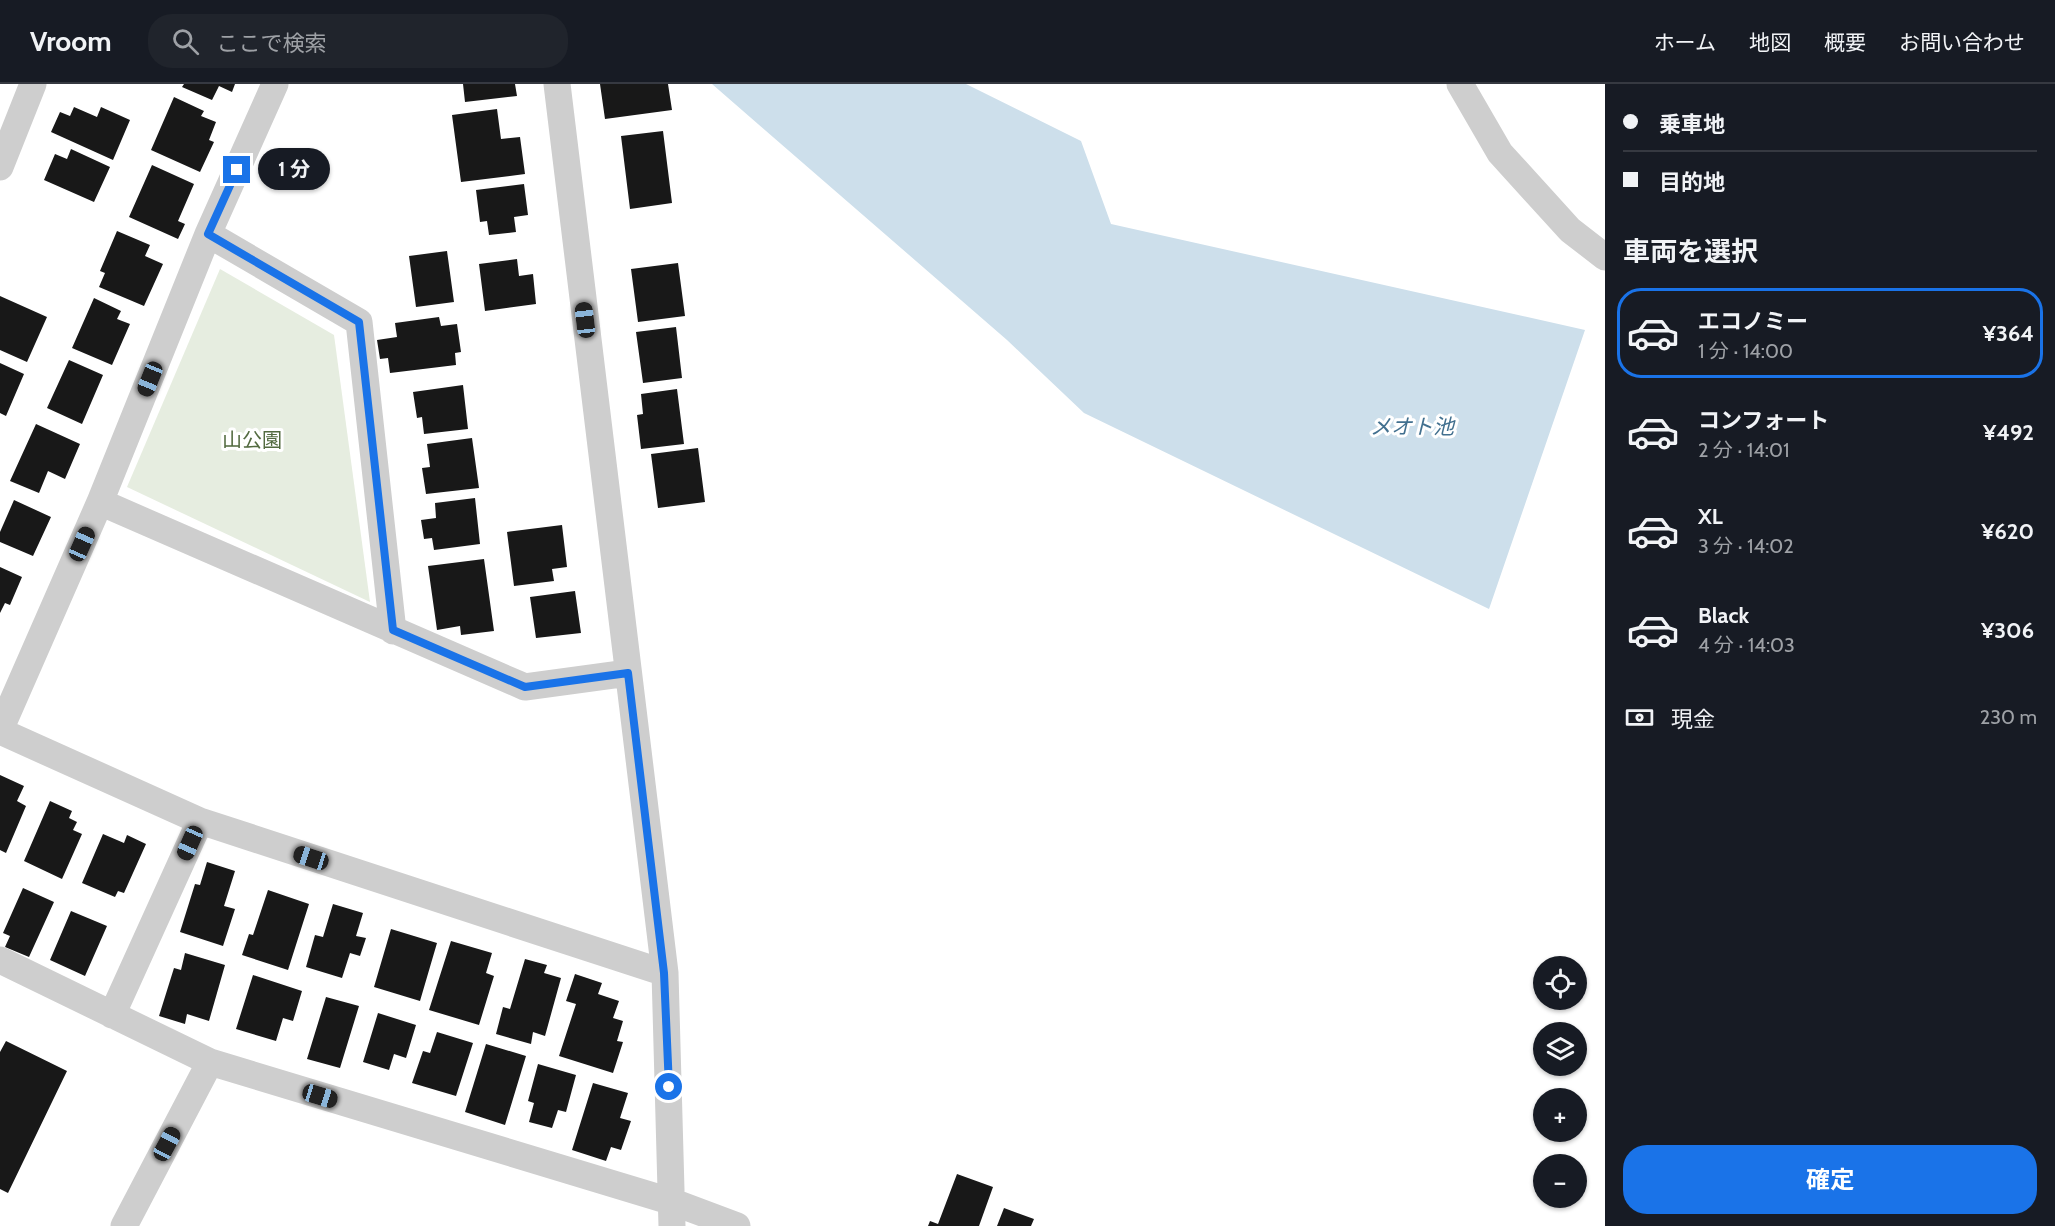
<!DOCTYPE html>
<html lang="ja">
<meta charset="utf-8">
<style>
:root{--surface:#171b24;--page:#20242c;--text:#f1f3f6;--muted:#9ea1a6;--line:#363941;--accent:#1a73e8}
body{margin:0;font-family:Cabin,"Noto Sans JP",sans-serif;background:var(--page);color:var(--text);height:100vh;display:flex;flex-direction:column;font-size:22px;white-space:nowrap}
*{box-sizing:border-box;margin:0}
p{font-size:20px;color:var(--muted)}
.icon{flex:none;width:33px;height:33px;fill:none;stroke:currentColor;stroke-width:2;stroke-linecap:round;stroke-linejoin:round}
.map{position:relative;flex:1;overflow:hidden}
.panel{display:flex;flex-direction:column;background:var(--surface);width:450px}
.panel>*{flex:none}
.top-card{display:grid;align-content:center;height:132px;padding:0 18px;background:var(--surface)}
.tools{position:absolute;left:1533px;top:872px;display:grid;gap:12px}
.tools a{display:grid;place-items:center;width:54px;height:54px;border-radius:50%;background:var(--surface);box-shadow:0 2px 4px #0004;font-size:30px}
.end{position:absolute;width:27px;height:27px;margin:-14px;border:8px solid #1a73e8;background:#fff;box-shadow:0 0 0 3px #fff}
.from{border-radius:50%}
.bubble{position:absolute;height:42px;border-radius:21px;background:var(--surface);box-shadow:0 2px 4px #0004;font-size:20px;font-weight:700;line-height:42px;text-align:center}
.car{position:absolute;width:18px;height:36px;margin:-18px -9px;border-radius:8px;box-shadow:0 0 4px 2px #0007;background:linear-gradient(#222 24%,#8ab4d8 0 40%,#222 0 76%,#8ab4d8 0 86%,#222 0)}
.top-card b{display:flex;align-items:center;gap:21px;height:57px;font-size:22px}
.top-card b+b{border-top:2px solid var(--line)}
.top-card i{width:15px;height:15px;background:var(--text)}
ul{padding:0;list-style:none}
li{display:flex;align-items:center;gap:18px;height:90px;margin:0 12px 9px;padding:0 6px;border:3px solid transparent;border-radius:24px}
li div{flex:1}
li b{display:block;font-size:22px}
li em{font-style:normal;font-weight:700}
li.current{border-color:var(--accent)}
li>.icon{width:54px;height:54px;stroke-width:1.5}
h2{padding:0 18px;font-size:27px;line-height:72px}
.pay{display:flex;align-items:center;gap:15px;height:66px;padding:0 18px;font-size:22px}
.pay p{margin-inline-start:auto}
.cta{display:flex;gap:12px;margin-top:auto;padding:12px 18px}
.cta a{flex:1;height:69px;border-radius:24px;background:var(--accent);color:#fff;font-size:24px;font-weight:700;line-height:69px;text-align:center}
header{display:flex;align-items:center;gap:36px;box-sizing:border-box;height:84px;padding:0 30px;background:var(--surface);border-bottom:2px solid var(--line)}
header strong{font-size:28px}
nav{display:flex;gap:33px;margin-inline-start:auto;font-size:21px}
.search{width:420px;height:54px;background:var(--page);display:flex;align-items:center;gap:15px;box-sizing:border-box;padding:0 21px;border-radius:24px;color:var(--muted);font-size:22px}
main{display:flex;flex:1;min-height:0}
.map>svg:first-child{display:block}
.green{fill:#e6ede0}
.water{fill:#cddfeb}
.building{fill:#181818}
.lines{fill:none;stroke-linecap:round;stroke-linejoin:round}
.minor{stroke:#cecece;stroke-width:27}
.route{stroke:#1a73e8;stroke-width:8}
.labels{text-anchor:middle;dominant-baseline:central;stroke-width:6;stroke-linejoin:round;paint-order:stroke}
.park-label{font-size:20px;fill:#536b40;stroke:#fff}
.water-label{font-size:21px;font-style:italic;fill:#42708f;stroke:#fff}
</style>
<header>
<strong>Vroom</strong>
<div class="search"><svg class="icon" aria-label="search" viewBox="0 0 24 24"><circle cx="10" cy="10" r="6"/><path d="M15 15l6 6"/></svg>ここで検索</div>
<nav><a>ホーム</a><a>地図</a><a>概要</a><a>お問い合わせ</a></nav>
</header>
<main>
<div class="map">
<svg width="1605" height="1142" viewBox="0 0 1605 1142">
<rect width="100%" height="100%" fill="#fff"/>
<!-- green -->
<path class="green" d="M 220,185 L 334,251 L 370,518 L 127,403 Z"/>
<!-- water -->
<path class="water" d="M 712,0 L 966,0 L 1081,57 L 1111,140 L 1585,246 L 1489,525 L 1084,329 L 1007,256 Z"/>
<!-- building -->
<path class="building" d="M 184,0 L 235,0 L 232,8 L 219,2 L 212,16 L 182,3 Z
M 463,0 L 515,0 L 517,12 L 465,18 Z
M 600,0 L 668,0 L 672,26 L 605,35 Z
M 174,13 L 204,27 L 201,32 L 216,38 L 209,56 L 214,58 L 200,88 L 151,66 Z
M 74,23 L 97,33 L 101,23 L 130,36 L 113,76 L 51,48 L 60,28 L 70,32 Z
M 497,25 L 501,55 L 520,53 L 525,90 L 461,98 L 452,31 Z
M 663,47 L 672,119 L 630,125 L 621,52 Z
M 71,65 L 110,83 L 94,118 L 44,96 L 55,70 L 67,75 Z
M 152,81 L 194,100 L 178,137 L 185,140 L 178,155 L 129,133 Z
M 524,100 L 528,131 L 514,133 L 516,148 L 489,151 L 487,137 L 480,138 L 476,106 Z
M 117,147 L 150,161 L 145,172 L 163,180 L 144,222 L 99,203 L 105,189 L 100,187 Z
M 447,167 L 454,218 L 416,223 L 409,172 Z
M 517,175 L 519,192 L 533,190 L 536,220 L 485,227 L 479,180 Z
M 678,179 L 685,232 L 638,238 L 631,185 Z
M 0,212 L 47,233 L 27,278 L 0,266 Z
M 94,214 L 121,227 L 117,235 L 130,240 L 112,281 L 72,264 Z
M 439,233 L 441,242 L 457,240 L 461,268 L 455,269 L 456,281 L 390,289 L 388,274 L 380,275 L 377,256 L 397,253 L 395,239 Z
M 676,243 L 682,294 L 643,299 L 636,248 Z
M 69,276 L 103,291 L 82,340 L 47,324 Z
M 0,279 L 24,290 L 6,332 L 0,329 Z
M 463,301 L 468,345 L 424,350 L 422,333 L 417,334 L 413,308 Z
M 677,305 L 684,360 L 641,365 L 637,331 L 643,330 L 641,310 Z
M 36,340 L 80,360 L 65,395 L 48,387 L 39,409 L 10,397 Z
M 472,354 L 479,404 L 426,410 L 422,384 L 430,383 L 427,360 Z
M 698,364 L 705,418 L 658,424 L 651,370 Z
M 475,414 L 480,460 L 434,466 L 432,454 L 424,455 L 421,436 L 436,434 L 435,419 Z
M 14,416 L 51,433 L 33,472 L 0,458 L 0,448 Z
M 562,441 L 567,483 L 552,485 L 554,497 L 514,502 L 507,448 Z
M 484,475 L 494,547 L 461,551 L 460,542 L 437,546 L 428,482 Z
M 0,483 L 22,493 L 10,521 L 5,519 L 0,529 Z
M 575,507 L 581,549 L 536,554 L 530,513 Z
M 0,691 L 24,702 L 17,717 L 26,722 L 6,769 L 0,766 Z
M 50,717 L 72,727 L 69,734 L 77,738 L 73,746 L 82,750 L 62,795 L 24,777 Z
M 103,750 L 124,759 L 127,751 L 146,760 L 124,809 L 118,807 L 115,813 L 82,799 Z
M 207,778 L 235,787 L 224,822 L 235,825 L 223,862 L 180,848 L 195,800 L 200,801 Z
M 23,804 L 54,818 L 29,873 L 5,863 L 10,852 L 3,849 Z
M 268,806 L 309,820 L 288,886 L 242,871 L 249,850 L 253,851 Z
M 333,820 L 363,829 L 356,852 L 366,854 L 360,872 L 350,869 L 342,894 L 306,883 L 315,851 L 323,853 Z
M 71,827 L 107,842 L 85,892 L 50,876 Z
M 391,845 L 437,859 L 420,917 L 374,903 Z
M 451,857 L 492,869 L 486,889 L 494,892 L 479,941 L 429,926 Z
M 185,869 L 225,881 L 209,937 L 187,930 L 185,940 L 159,932 L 174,884 L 181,886 Z
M 525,875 L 547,881 L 544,889 L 561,894 L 545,952 L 533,948 L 531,960 L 496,950 L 503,923 L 510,925 Z
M 575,890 L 602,899 L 598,910 L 619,917 L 613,934 L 623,937 L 617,957 L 623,958 L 613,989 L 559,972 L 576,920 L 566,917 Z
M 253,891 L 302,907 L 293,937 L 283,934 L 276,957 L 236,945 Z
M 326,913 L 359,922 L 340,984 L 307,975 Z
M 378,929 L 416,941 L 406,974 L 394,970 L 389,986 L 363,978 Z
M 437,948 L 473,959 L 456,1012 L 412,999 L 423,967 L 430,969 Z
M 6,957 L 67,987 L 8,1109 L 0,1105 L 0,968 Z
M 486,960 L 526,972 L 505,1041 L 465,1028 Z
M 538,980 L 576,991 L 566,1028 L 558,1026 L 552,1044 L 529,1038 L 534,1019 L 528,1017 Z
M 593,999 L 628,1009 L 620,1034 L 631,1037 L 621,1066 L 611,1063 L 606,1077 L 572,1066 Z
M 957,1090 L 993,1103 L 979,1142 L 928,1142 L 930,1137 L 938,1140 Z
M 1004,1124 L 1034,1135 L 1031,1142 L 997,1142 Z"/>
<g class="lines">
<!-- minor -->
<path class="minor" d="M 557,0 L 665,889 L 672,1142
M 1460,0 L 1500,69 L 1570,146 L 1605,173
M 0,83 L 33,0
M 208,150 L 359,238 L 393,547
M 100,418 L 525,603 L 628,589
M 0,646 L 100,418 L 208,150 L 275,0
M 0,647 L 200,737 L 665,889
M 0,876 L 210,978 L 673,1118 L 737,1142
M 112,931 L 200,737
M 124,1142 L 210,978"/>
</g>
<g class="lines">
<!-- route -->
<path class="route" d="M 237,86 L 208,150 L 359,238 L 393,546 L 525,603 L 628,589 L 664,889 L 669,1003"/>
</g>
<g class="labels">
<!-- park labels -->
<g class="park-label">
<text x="252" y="356">山公園</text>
</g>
<!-- water labels -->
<g class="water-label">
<text x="1412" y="342">メオト池</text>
</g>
</g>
</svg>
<div class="tools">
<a><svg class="icon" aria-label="locate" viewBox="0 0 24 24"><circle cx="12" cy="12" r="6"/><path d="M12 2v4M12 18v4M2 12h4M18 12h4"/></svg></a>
<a><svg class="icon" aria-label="layers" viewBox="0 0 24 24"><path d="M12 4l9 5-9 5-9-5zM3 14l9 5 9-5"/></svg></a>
<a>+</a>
<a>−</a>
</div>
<i class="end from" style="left:669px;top:1003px"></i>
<i class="end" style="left:237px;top:86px"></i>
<div class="bubble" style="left:258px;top:64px;width:72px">1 分</div>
<i class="car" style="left:585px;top:236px;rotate:353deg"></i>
<i class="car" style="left:150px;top:295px;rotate:202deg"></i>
<i class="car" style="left:82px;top:460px;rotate:24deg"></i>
<i class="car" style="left:190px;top:759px;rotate:204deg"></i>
<i class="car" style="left:311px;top:774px;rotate:288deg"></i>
<i class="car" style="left:320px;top:1012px;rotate:107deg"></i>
<i class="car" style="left:167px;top:1060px;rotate:28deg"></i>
</div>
<section class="panel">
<div class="top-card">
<b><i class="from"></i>乗車地</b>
<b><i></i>目的地</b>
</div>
<h2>車両を選択</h2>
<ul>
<li class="current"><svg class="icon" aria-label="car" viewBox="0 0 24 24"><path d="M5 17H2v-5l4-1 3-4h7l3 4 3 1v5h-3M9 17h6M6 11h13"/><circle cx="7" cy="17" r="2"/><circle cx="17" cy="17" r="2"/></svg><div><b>エコノミー</b><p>1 分 · 14:00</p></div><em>¥364</em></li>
<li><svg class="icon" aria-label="car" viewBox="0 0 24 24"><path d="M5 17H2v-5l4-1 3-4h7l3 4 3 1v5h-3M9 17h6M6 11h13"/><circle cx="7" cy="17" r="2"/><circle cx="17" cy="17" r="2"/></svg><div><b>コンフォート</b><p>2 分 · 14:01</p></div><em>¥492</em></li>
<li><svg class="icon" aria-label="car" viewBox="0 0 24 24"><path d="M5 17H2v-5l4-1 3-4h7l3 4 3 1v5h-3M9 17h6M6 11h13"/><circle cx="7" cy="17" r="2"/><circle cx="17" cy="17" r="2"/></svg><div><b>XL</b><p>3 分 · 14:02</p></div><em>¥620</em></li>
<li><svg class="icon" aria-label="car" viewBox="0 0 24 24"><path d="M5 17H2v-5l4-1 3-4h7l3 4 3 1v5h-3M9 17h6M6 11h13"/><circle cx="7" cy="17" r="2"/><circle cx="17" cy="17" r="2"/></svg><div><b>Black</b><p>4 分 · 14:03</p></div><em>¥306</em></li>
</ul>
<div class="pay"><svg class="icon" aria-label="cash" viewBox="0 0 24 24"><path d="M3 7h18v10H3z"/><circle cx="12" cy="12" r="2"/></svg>現金<p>230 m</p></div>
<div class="cta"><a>確定</a></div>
</section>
</main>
